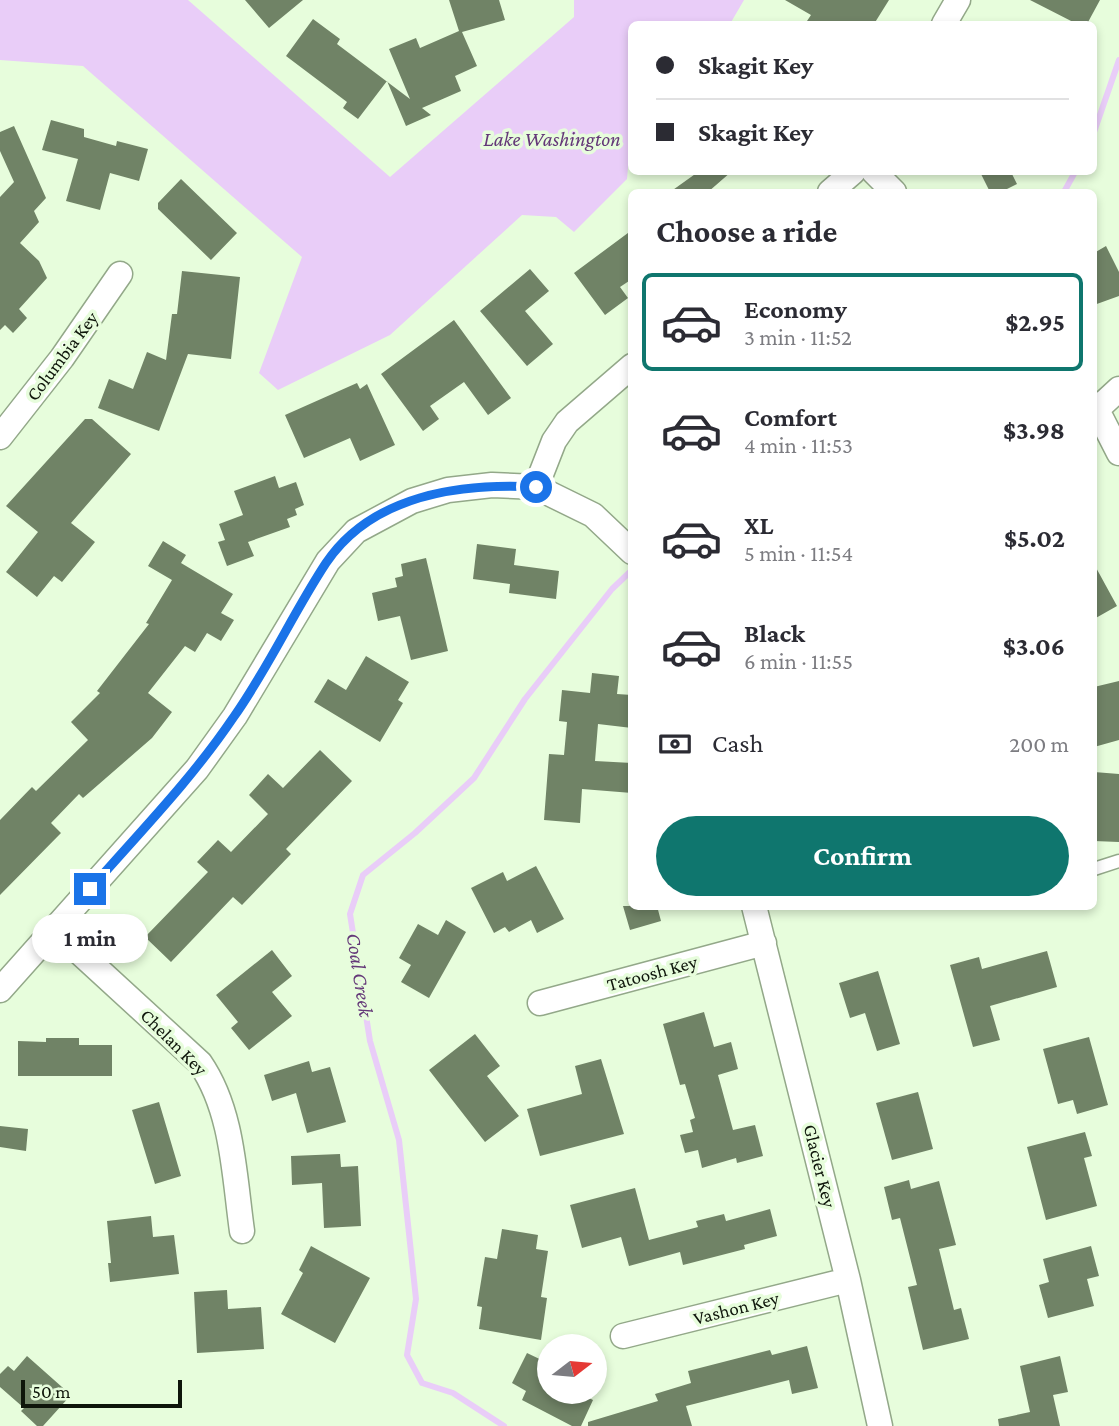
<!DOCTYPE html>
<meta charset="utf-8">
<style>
:root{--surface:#fff;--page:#f2f2f3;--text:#2b2b33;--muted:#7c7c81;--line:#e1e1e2;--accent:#0f766e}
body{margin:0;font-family:"Crimson Pro",serif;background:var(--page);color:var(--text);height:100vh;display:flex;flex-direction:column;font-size:26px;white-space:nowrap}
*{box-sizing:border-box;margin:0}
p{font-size:23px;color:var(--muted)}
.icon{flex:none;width:38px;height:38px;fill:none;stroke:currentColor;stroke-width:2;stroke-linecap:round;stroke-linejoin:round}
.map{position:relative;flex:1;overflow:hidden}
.details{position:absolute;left:628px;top:189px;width:469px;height:721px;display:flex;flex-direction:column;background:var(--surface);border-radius:10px;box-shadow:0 4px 10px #0003}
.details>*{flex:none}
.guide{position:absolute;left:628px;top:21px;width:469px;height:154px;border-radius:10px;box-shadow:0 4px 10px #0003;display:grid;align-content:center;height:154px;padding:0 28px;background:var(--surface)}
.needle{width:46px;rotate:74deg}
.tools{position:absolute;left:537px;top:1334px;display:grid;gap:14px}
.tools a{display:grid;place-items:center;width:70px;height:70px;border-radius:50%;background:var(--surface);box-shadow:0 4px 10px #0003;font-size:35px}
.scale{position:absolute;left:21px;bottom:18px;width:161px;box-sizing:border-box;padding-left:7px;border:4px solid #0e150a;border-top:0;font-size:19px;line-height:24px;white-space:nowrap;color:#0e150a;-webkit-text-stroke:5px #e7fddc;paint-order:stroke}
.end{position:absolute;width:32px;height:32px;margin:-16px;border:9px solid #1a73e8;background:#fff;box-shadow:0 0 0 4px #fff}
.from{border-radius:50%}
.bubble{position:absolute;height:49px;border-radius:24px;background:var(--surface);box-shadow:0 4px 10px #0003;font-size:23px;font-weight:700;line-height:49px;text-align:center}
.guide b{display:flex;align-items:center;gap:24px;height:66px;font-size:26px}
.guide b+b{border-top:2px solid var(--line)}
.guide i{width:18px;height:18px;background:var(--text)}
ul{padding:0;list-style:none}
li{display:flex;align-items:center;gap:21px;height:98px;margin:0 14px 10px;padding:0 14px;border:4px solid transparent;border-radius:10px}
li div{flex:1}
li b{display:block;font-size:26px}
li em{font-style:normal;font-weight:700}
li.active{border-color:var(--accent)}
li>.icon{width:63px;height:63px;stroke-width:1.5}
h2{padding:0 28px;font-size:32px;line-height:84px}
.pay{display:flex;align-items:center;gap:18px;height:77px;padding:0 28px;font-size:26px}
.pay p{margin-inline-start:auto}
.primary-button{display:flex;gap:14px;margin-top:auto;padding:14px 28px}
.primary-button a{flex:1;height:80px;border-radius:42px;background:var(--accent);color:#fff;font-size:28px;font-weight:700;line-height:80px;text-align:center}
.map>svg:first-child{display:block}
.water{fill:#e9cdf8}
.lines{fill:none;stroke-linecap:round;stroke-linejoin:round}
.stream{stroke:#e9cdf8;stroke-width:6}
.building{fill:#708366}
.lane-casing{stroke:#93a889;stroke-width:15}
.street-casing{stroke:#93a889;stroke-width:27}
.lane{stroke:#fff;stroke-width:12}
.street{stroke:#fff;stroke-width:24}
.route{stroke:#1a73e8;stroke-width:9}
.labels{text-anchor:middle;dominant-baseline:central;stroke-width:7;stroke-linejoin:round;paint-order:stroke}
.street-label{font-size:19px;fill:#0e150a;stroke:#e7fddc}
.water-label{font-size:21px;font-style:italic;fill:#643878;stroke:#e7fddc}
</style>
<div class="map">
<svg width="1119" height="1426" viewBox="0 0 1119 1426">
<rect width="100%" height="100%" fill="#e7fddc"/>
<!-- water -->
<path class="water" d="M 0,0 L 188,0 L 390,177 L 574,17 L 574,0 L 744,0 L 730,24 L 632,24 L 632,122 L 627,179 L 574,232 L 556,217 L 522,215 L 390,335 L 278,390 L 259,373 L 302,257 L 83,66 L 0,60 Z"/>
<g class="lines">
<!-- stream -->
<path class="stream" d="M 1094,132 L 1119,60
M 1064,192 L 1075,172
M 504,1426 L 453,1393 L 422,1383 L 407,1355 L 416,1299 L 399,1140 L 370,1041 L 350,914 L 363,875 L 415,833 L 474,778 L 525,699 L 612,589 L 632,570"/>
</g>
<!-- building -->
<path class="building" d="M 245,0 L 303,0 L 269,28 Z
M 449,0 L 499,0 L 505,20 L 462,32 L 477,66 L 455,76 L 461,91 L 422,108 L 431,115 L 406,126 L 387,81 L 358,119 L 343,108 L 347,102 L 286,56 L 313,19 L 340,39 L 337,44 L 410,99 L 389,49 L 416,38 L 420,48 L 459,31 Z
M 785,0 L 889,0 L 874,24 L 805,24 L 811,15 Z
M 1030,0 L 1100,0 L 1087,24 L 1077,24 Z
M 51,120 L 84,129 L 84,137 L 116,146 L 117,141 L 148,149 L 139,181 L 110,173 L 100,210 L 66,201 L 78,159 L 42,150 Z
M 14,126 L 46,198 L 34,211 L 39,222 L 20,243 L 39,261 L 47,278 L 19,309 L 27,318 L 13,333 L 5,325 L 0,330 L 0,197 L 14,182 L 0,151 L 0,132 Z
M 698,172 L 731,172 L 708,192 L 670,192 Z
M 980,172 L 1011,172 L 1017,184 L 1001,192 L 990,192 Z
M 181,179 L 237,233 L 211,260 L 158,209 L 158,203 Z
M 632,230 L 632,279 L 620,287 L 628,298 L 605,315 L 574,273 Z
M 1106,246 L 1119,272 L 1119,296 L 1094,305 L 1094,253 Z
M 530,269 L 549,291 L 525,311 L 553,344 L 527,366 L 480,311 Z
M 182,271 L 240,277 L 231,359 L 188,354 L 159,431 L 98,408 L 109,379 L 133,389 L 147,352 L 166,360 L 172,314 L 177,314 Z
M 454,320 L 511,398 L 488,415 L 464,382 L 430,406 L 439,419 L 423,431 L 381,374 Z
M 357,383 L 360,389 L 367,384 L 395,445 L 360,461 L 350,438 L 304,458 L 285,415 Z
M 85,419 L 92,419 L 131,454 L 71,523 L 95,542 L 62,582 L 54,576 L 37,597 L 6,572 L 38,532 L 6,506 Z
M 275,476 L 279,488 L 296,482 L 304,505 L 295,509 L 297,515 L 287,519 L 290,527 L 248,542 L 254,556 L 227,566 L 218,542 L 225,540 L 219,524 L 243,515 L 234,491 Z
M 163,541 L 186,555 L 181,563 L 233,594 L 221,613 L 234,620 L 221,641 L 207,633 L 195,652 L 185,646 L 148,693 L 172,712 L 152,738 L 83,798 L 79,794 L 51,823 L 61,833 L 0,895 L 0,820 L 32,787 L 36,791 L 88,740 L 71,722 L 100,693 L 97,691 L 149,624 L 146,623 L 172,580 L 148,566 Z
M 477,544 L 516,549 L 514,565 L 559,571 L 556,599 L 509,593 L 510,584 L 473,579 Z
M 426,558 L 448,651 L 411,660 L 400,616 L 378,621 L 372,593 L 397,587 L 395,578 L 403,576 L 401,564 Z
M 1094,564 L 1117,606 L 1094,619 Z
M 366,656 L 409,682 L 398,700 L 403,703 L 380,742 L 314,702 L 328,679 L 346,690 Z
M 592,673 L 619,676 L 617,694 L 632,695 L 632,728 L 598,724 L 595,761 L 632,763 L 632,793 L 582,789 L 580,823 L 544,820 L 549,754 L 564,755 L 567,722 L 559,721 L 562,690 L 590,693 Z
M 1119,681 L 1119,740 L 1094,747 L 1094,687 Z
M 320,750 L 352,781 L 286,849 L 291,854 L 242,905 L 233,897 L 171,962 L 145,937 L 208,872 L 197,862 L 218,840 L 231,852 L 268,814 L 249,795 L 268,774 L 283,788 Z
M 1094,772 L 1119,774 L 1119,842 L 1094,841 Z
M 536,866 L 564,919 L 537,933 L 531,920 L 509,932 L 505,927 L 494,933 L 471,888 L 503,872 L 507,881 Z
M 623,906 L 657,906 L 661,921 L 630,930 Z
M 446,920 L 466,932 L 429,998 L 401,982 L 411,965 L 399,958 L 418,924 L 438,935 Z
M 272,950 L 292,976 L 272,992 L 292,1016 L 249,1050 L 231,1028 L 238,1022 L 216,995 Z
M 1047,951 L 1057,987 L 990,1006 L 1000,1040 L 973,1047 L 950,965 L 979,957 L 982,969 Z
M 878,971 L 900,1044 L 877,1051 L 865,1013 L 850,1018 L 839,983 Z
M 704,1012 L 714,1047 L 731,1042 L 738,1069 L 718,1075 L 733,1130 L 755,1125 L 763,1156 L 737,1163 L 736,1158 L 702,1168 L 698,1150 L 685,1153 L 680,1135 L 693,1132 L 690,1120 L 695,1118 L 685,1084 L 680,1085 L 663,1024 Z
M 475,1034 L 500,1066 L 487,1076 L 519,1116 L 485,1142 L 429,1070 Z
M 1089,1037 L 1108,1105 L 1077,1114 L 1073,1100 L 1058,1104 L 1043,1049 Z
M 46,1038 L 79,1038 L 79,1045 L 112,1045 L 112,1076 L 18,1076 L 18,1041 L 46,1042 Z
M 601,1059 L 624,1134 L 540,1156 L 527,1109 L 582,1094 L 575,1066 Z
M 309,1061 L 312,1072 L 330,1067 L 346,1122 L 307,1133 L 296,1093 L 272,1101 L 264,1075 Z
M 918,1092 L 933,1149 L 892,1160 L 876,1103 Z
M 159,1102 L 181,1176 L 155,1184 L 132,1110 Z
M 0,1126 L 28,1129 L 26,1151 L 0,1147 Z
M 1085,1132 L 1092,1156 L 1084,1158 L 1097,1206 L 1046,1220 L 1027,1147 Z
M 340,1154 L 341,1167 L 358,1166 L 361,1226 L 324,1228 L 322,1183 L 292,1185 L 291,1156 Z
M 909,1180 L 911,1189 L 939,1181 L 956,1245 L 939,1249 L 954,1310 L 961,1308 L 969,1339 L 923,1350 L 908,1287 L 917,1285 L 900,1218 L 892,1220 L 884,1187 Z
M 635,1188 L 649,1240 L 698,1227 L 696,1221 L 724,1214 L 726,1221 L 770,1209 L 777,1236 L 744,1245 L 745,1249 L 683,1265 L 680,1252 L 629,1266 L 621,1237 L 582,1248 L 570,1205 Z
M 151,1216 L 153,1237 L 174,1235 L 179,1274 L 110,1282 L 108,1263 L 111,1263 L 107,1221 Z
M 502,1229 L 538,1235 L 536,1249 L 548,1251 L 541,1297 L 547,1298 L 541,1340 L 479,1329 L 482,1307 L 477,1306 L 485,1257 L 497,1259 Z
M 311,1246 L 370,1278 L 335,1343 L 281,1314 L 303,1273 L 299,1270 Z
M 1091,1246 L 1099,1276 L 1087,1279 L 1094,1306 L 1048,1318 L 1039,1285 L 1049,1282 L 1043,1259 Z
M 227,1290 L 228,1309 L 261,1307 L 264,1349 L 197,1353 L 194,1292 Z
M 807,1346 L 818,1388 L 792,1394 L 789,1380 L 686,1406 L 692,1426 L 588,1426 L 588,1422 L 658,1401 L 655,1394 L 691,1383 L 688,1371 L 770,1350 L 772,1355 Z
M 527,1353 L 550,1364 L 550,1391 L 575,1391 L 593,1400 L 581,1426 L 572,1426 L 522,1400 L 526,1391 L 512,1383 Z
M 27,1356 L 71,1395 L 43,1426 L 37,1426 L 21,1411 L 24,1408 L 0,1387 L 0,1374 L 8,1366 L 14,1371 Z
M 1060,1356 L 1068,1392 L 1053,1395 L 1060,1426 L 999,1426 L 998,1419 L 1030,1412 L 1020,1366 Z"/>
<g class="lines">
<defs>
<path id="lane" d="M 1094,869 L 1119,861"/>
<path id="street" d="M 944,24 L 958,0
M 874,172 L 894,192
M 830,192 L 853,172
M 1094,404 L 1119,453
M 1094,412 L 1119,389
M 0,437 L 62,358 L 120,274
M 536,487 L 554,441 L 567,422 L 632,366
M 754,906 L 848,1280 L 880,1426
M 54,929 L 200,1063 C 233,1111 234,1174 242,1231
M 0,990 L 197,769 L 235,716 L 328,561 L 356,531 L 412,501 L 448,490 L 492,485 L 536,487 L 593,515 L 632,552
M 540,1003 L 764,943
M 623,1336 L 848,1280"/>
</defs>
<!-- lane casing -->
<use href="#lane" class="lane-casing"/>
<!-- street casing -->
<use href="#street" class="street-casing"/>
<!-- lane -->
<use href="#lane" class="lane"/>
<!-- street -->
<use href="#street" class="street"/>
</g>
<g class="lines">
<!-- route -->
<path class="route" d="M 90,889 C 139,833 191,780 233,718 C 268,669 293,613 326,563 C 372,495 460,483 536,487"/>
</g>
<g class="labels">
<!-- street labels -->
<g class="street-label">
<text transform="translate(62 356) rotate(-53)">Columbia Key</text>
<text transform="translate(652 973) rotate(-15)">Tatoosh Key</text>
<text transform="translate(174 1042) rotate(45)">Chelan Key</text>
<text transform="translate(820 1166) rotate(76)">Glacier Key</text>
<text transform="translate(736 1308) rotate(-14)">Vashon Key</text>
</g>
<!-- water labels -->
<g class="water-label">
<text x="552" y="139">Lake Washington</text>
<text transform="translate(360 975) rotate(81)">Coal Creek</text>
</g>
</g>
</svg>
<div class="tools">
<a><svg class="needle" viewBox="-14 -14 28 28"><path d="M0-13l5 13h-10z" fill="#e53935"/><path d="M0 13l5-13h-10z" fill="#7c7c81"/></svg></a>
</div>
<div class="scale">50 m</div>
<i class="end from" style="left:536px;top:487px"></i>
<i class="end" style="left:90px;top:889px"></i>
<div class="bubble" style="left:32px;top:914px;width:116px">1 min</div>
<div class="guide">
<b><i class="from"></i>Skagit Key</b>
<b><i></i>Skagit Key</b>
</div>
<section class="details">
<h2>Choose a ride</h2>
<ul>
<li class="active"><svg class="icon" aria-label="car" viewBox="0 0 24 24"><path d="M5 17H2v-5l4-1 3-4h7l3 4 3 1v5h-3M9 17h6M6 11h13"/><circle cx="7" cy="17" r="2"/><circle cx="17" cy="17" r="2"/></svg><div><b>Economy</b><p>3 min · 11:52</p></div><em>$2.95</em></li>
<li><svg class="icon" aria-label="car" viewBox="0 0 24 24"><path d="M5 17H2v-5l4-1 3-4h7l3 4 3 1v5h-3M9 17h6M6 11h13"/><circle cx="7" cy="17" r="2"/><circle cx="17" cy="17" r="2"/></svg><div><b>Comfort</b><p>4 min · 11:53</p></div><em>$3.98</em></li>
<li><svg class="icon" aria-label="car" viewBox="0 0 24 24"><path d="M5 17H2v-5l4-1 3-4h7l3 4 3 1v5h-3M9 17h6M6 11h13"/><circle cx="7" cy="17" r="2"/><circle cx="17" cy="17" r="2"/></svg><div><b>XL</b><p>5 min · 11:54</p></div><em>$5.02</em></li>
<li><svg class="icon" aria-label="car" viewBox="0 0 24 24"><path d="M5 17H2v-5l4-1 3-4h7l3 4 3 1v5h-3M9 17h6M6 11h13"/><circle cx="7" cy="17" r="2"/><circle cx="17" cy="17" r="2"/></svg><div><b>Black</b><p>6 min · 11:55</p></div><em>$3.06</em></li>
</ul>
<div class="pay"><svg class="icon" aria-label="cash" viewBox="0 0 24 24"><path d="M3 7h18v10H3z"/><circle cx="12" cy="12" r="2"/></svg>Cash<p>200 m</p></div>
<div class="primary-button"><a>Confirm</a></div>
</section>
</div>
